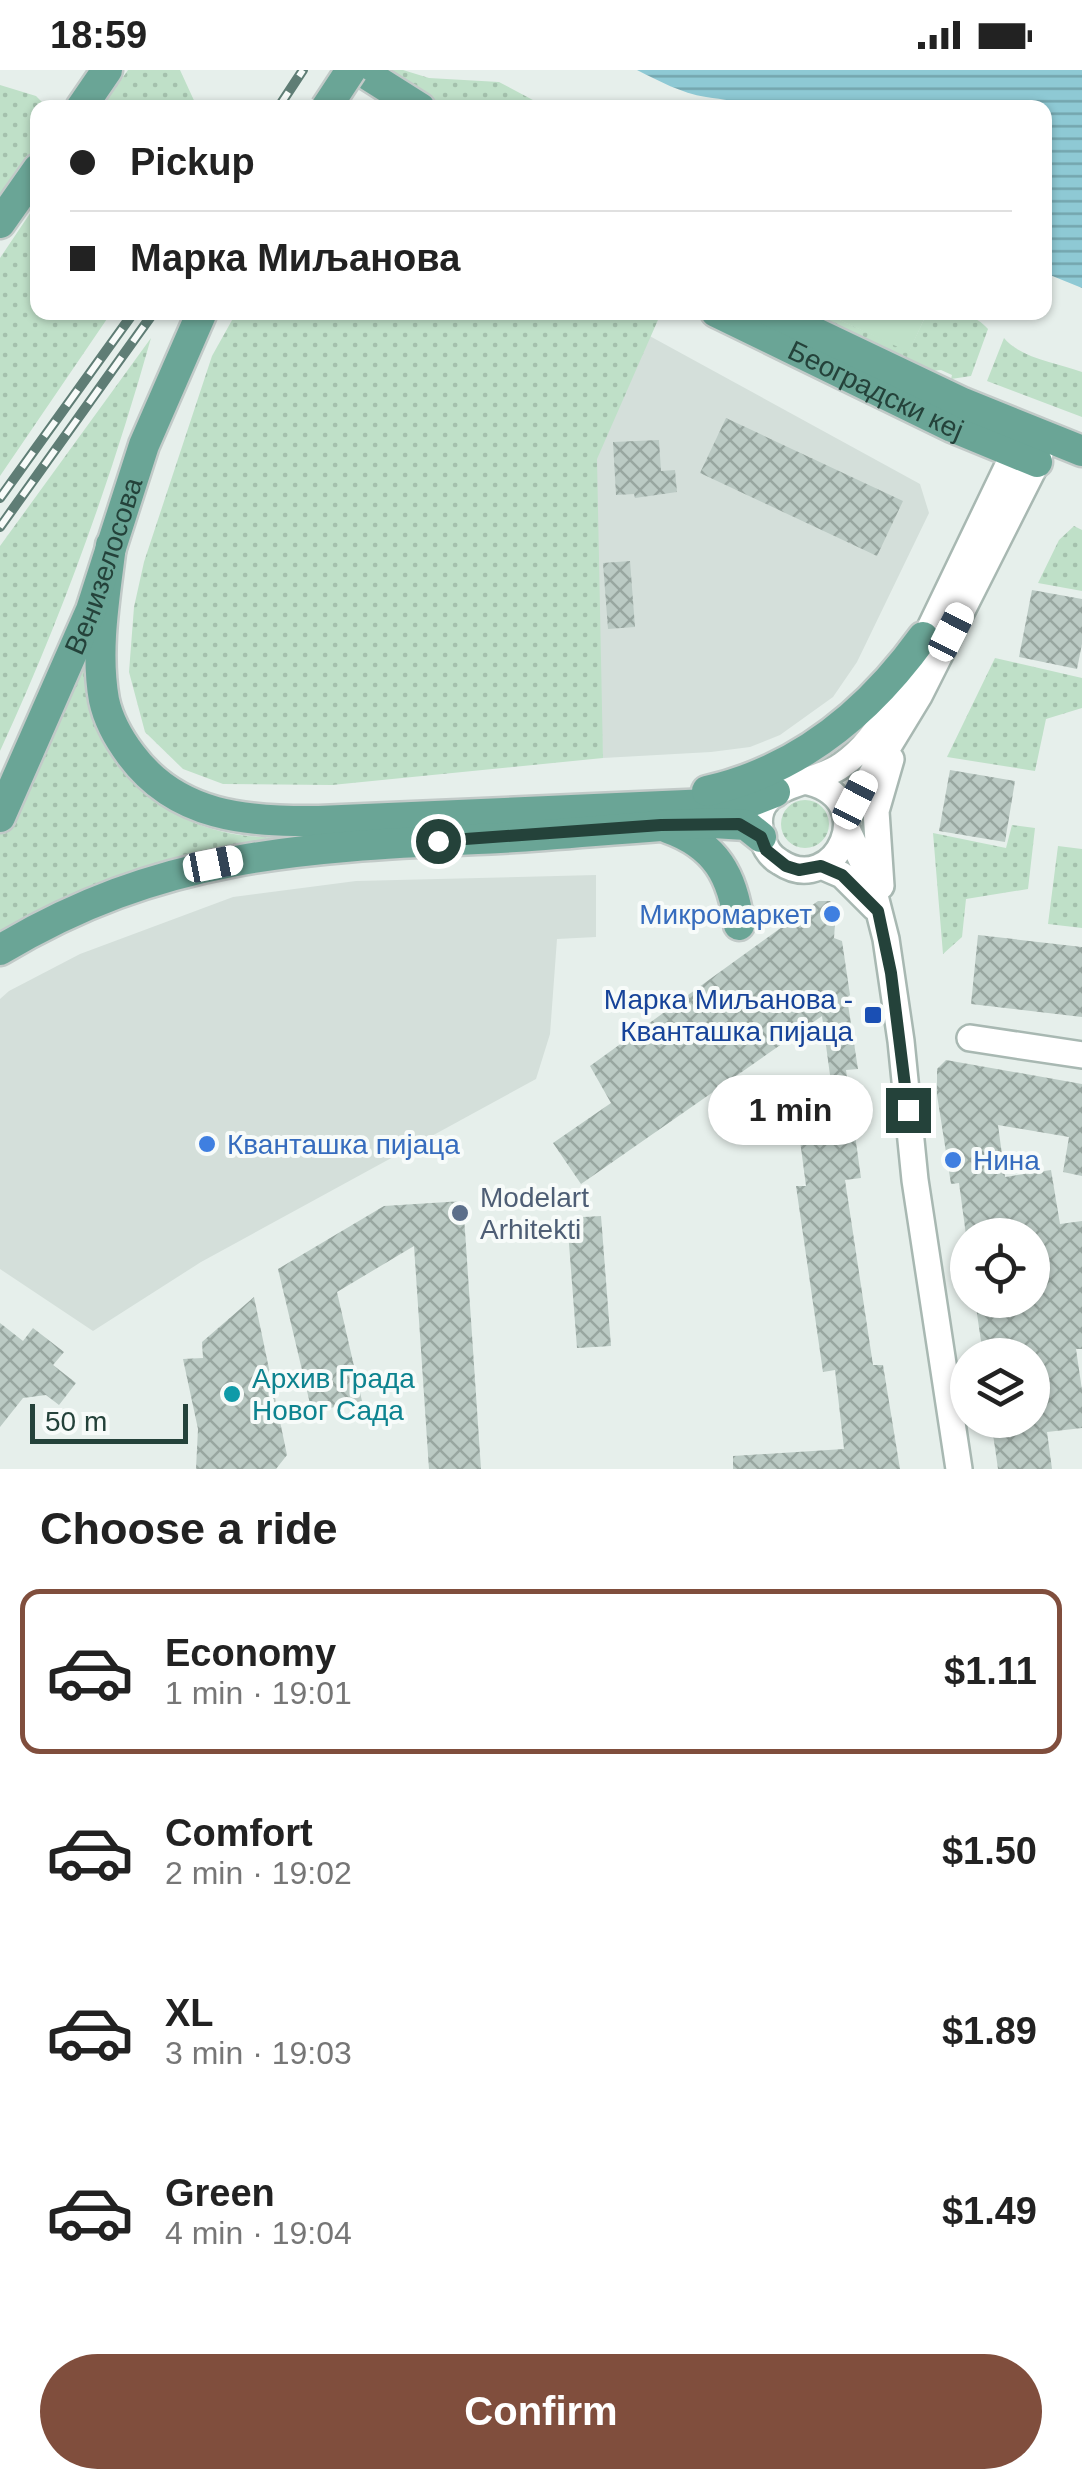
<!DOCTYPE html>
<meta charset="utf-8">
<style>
:root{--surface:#fff;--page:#f2f2f2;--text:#222;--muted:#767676;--line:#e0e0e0;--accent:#804e3d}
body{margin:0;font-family:Helvetica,sans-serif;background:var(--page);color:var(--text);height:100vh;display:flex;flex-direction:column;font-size:38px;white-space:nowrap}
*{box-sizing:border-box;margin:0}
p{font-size:32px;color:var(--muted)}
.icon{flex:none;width:55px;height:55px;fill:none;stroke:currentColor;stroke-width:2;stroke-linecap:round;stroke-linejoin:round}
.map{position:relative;height:1399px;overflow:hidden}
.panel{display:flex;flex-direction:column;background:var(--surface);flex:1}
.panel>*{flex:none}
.hud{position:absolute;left:30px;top:30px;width:1022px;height:220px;border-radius:20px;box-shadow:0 2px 8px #0004;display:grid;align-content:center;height:220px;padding:0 40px;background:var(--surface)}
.buttons{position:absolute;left:950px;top:1148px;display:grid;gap:20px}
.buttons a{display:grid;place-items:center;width:100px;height:100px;border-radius:50%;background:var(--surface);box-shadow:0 2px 8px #0004;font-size:50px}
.scale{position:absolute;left:30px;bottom:25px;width:158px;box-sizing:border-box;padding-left:10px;border:5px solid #24423a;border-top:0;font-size:28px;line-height:35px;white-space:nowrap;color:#24423a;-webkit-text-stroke:8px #f7fbf9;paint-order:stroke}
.end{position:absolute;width:45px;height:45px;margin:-22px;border:12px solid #24423a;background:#fff;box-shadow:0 0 0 5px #fff}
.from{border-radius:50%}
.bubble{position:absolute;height:70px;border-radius:35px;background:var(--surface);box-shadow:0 2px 8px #0004;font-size:32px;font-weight:800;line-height:70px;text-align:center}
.car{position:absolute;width:30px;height:60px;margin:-30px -15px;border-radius:12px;box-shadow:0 0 8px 2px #0007;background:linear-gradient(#fff 24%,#345 0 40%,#fff 0 76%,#345 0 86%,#fff 0)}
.hud b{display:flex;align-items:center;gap:35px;height:95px;font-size:38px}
.hud b+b{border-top:2px solid var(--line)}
.hud i{width:25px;height:25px;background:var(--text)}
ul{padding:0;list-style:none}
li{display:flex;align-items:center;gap:30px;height:165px;margin:0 20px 15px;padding:0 20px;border:5px solid transparent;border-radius:20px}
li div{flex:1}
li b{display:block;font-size:38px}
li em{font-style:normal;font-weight:800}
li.active{border-color:var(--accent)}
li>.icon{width:90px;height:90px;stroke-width:1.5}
h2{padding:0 40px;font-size:45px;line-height:120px}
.action{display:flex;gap:20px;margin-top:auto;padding:20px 40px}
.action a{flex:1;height:115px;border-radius:60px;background:var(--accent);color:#fff;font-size:40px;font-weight:800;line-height:115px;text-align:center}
.status{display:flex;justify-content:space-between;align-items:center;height:70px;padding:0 50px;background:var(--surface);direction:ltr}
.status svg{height:28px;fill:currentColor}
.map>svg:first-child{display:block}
.built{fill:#d4dfda}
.grass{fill:url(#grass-dots)}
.green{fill:#bfe0c8}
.water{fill:url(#water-rules)}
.building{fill:url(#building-cross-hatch)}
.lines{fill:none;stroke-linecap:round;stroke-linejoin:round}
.minor-casing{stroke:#a8b8b2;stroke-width:30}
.major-casing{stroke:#c2cac8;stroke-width:35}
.minor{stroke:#fff;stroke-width:25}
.major{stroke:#6aa596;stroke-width:30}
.rail-casing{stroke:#5f7d75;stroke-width:10}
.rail{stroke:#f7fbf9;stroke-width:6;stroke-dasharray:19;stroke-linecap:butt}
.major-bridge-casing{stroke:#c2cac8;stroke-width:35;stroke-linecap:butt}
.major-bridge{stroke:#6aa596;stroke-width:30}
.route{stroke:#24423a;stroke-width:12}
.shop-dot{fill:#3f7fe0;stroke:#f7fbf9;stroke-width:4}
.transit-dot{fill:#1a4fb4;stroke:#f7fbf9;stroke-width:4}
.service-dot{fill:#5c6f8a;stroke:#f7fbf9;stroke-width:4}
.culture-dot{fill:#0f9aa8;stroke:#f7fbf9;stroke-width:4}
.labels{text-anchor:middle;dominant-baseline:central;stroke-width:8;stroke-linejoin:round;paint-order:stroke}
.street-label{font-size:28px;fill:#24423a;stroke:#f7fbf9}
.shop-label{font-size:28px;fill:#366cbe;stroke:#f7fbf9;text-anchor:start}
.transit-label{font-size:28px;fill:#164399;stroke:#f7fbf9;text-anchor:end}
.service-label{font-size:28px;fill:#4e5e75;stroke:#f7fbf9;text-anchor:start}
.culture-label{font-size:28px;fill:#0d838f;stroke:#f7fbf9;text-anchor:start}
</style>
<div class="status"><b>18:59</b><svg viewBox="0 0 49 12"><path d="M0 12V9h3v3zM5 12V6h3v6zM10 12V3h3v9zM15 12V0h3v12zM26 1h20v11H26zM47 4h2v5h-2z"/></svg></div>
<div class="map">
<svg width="1082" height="1399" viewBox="0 0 1082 1399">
<defs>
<pattern id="grass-dots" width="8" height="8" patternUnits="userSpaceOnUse" patternTransform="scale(2.5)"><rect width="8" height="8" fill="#bfe0c8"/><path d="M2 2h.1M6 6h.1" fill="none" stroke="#a4c1ad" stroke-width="1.8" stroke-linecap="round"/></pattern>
<pattern id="water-rules" width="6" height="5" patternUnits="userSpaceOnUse" patternTransform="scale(2.5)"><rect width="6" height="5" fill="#8ec9d4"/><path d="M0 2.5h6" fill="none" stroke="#74a5ad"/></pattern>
<pattern id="building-cross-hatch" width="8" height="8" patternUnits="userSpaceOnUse" patternTransform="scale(2.5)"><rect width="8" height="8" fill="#bbcac4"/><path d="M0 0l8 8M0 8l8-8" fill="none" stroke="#98a6a0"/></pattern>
</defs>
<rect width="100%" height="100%" fill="#e6efeb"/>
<!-- built -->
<path class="built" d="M 646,264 L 920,414 L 929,443 L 857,592 L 833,627 L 780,665 L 750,677 L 711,682 L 603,688 L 586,412 Z
M 596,805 L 596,867 L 557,869 L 550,964 L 536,1009 L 201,1192 L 93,1261 L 0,1199 L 0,929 L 9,921 L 80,884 L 233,827 L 356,811 Z"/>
<!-- grass -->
<path class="grass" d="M 128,0 L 180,0 L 197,37 L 102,37 Z
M 385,0 L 403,0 L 429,8 L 499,12 L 546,37 L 431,37 Z
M 0,15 L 36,26 L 47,37 L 38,38 L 37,74 L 0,128 Z
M 37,133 L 38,242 L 111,243 L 0,406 L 0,188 Z
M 236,243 L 661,243 L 597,389 L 603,688 L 332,715 L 223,714 L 183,699 L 145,662 L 129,602 L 134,537 L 144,492 L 212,286 Z
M 791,243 L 824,243 L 909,281 L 927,243 C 949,243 973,241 988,259 L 971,306 L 951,309 L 952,305 L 941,300 L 922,302 Z
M 151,268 C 111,410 62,547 0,681 L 0,476 Z
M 1004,268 C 1020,288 1058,293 1082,302 L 1082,347 L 987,311 Z
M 1074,456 L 1082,460 L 1082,521 L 1038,513 L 1059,470 Z
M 85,583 C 88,610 90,642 101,666 C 124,721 183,757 240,765 C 262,768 287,767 309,768 L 0,870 L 0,762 Z
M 995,588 L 1082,608 L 1082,638 L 1046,649 L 1035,701 L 947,687 Z
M781 754a24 24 0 1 1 48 0a24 24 0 1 1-48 0Z
M 1012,755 L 1035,758 L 1028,819 L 966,829 L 962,867 L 943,884 L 933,763 L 1006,778 Z
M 1058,776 L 1082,779 L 1082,858 L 1048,854 Z"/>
<!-- green -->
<path class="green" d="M 824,243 L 927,243 L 909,282 Z"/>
<!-- water -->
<path class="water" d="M 637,0 L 1082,0 L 1082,218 L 1045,203 L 1045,38 L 754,37 C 737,30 724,30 706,27 C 681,23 659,11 637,0 Z"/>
<!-- building -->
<path class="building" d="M 726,348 L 903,431 L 877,486 L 700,403 Z
M 659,370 L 661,401 L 675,400 L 677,422 L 635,428 L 634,424 L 616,425 L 613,372 Z
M 630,491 L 635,557 L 608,559 L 603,493 Z
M 1032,520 L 1082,529 L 1082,574 L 1077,599 L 1019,587 Z
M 950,700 L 1015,711 L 1005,772 L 939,761 Z
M 818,831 L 830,831 L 836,840 L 834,868 L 842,871 L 850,925 L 847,928 L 858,999 L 846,1000 L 861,1108 L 845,1110 L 873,1295 L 883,1295 L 900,1399 L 733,1399 L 733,1386 L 844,1379 L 835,1300 L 823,1302 L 796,1116 L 806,1116 L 792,1010 L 830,1005 L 822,946 L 581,1114 L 553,1073 L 611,1033 L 590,996 Z
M 978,865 L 1082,877 L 1082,947 L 971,934 Z
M 946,990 L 1082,1014 L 1082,1106 L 1063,1102 L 1069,1067 L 998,1055 L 1005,1107 L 1051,1100 L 1060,1154 L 1082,1151 L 1082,1279 L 1076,1279 L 1082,1320 L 1082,1358 L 1047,1362 L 1052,1399 L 998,1399 L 991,1350 L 1032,1350 L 1032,1285 L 983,1285 L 975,1230 L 1032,1230 L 1032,1165 L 966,1165 L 959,1113 L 951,1114 L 937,1025 L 937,999 Z
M 463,1131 L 481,1399 L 429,1399 L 414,1176 L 337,1222 L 362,1331 L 312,1342 L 278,1199 L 384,1136 Z
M 601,1146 L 611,1276 L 577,1278 L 567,1148 Z
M 254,1227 L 287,1385 L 276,1399 L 196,1399 L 198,1359 L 183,1289 L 203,1288 L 202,1272 Z
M 0,1253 L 23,1271 L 33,1258 L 64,1282 L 53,1295 L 76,1313 L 59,1335 L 46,1325 L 23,1328 L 0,1357 Z"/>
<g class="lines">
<defs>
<path id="minor" d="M 804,711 C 885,727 835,829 780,792 C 771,787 765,778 762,768 C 745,711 813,717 842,695 C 864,680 878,659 892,637 L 1014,383 L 1021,373 L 1036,363 L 1040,384 L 1037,392 L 919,626 L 846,746
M 847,759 L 871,810 L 886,869 L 901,971 L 915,1110 L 959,1399
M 821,796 L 842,805 L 875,838
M 881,816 L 876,741 L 891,689
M 970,968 L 1082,985"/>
<g id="major">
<path d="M 360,0 L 420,38"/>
<path d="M 81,38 L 107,0"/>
<path d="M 0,153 L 38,99"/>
<path id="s1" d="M 716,242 L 952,357 L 1037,392"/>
<path d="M 772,242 L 963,333 L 1082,381"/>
<path d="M 111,475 C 105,526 95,579 104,630 C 108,649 119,669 131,685 C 177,747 247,752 319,751 L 732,733 L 752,731 L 775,722"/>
<path d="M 707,721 C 800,700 869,642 923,567"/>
<path id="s2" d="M 0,747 L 91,540 L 144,375 L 202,242"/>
<path d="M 668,758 C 716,775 733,806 739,855"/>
<path d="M 0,880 C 166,780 313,777 500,768 C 571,764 642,756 713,753 L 746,755 L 761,767"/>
</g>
</defs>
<!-- minor casing -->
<use href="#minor" class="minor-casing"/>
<!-- major casing -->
<use href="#major" class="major-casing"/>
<!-- minor -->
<use href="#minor" class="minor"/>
<!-- major -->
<use href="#major" class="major"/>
<defs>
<path id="rail" d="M 278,38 L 303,0
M 0,428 L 134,242
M 0,457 L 154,242"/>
</defs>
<!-- rail casing -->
<use href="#rail" class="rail-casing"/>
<!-- rail -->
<use href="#rail" class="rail"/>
<defs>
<path id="major-bridge" d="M 326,38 L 351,0"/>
</defs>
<!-- major-bridge casing -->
<use href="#major-bridge" class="major-bridge-casing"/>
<!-- major-bridge -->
<use href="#major-bridge" class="major-bridge"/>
</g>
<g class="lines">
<!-- route -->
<path class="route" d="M 438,771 L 661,755 L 739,754 L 761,767 L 766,780 L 786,796 L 799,800 L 821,796 L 842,805 L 878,841 L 891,903 L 908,1040"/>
</g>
<!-- markers -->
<g class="shop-dot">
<circle cx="832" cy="844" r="10"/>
<circle cx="207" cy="1074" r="10"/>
<circle cx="953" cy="1090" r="10"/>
</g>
<rect class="transit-dot" x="863" y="935" width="20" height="20" rx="5"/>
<circle class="service-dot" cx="460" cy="1143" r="10"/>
<circle class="culture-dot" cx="232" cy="1324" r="10"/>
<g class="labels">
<!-- street labels -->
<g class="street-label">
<text stroke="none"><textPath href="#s1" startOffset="178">Београдски кеј</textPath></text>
<text stroke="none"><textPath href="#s2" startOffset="272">Венизелосова</textPath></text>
</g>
<!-- shop labels -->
<g class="shop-label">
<text x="812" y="844" text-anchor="end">Микромаркет</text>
<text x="227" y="1074">Кванташка пијаца</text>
<text x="973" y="1090">Нина</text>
</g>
<!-- transit labels -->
<g class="transit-label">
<text x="853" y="929">Марка Миљанова -<tspan x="853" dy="32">Кванташка пијаца</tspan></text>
</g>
<!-- service labels -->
<g class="service-label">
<text x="480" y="1127">Modelart<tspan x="480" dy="32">Arhitekti</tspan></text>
</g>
<!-- culture labels -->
<g class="culture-label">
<text x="252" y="1308">Архив Града<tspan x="252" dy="32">Новог Сада</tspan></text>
</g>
</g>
</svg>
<div class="buttons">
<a><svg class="icon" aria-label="locate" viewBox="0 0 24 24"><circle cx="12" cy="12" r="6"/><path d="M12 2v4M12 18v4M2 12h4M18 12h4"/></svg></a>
<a><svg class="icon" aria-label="layers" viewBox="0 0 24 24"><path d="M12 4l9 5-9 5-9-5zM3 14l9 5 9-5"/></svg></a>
</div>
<div class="scale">50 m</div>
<i class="end from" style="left:438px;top:771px"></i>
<i class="end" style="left:908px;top:1040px"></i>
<div class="bubble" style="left:708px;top:1005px;width:165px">1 min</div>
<i class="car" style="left:951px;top:562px;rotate:27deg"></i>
<i class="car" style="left:855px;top:730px;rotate:27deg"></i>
<i class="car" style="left:213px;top:794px;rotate:79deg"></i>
<div class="hud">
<b><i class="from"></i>Pickup</b>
<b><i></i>Марка Миљанова</b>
</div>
</div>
<section class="panel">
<h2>Choose a ride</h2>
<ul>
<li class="active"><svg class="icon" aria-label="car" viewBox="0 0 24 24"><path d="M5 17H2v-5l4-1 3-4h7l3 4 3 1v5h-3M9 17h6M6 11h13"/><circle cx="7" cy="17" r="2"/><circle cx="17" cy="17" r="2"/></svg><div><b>Economy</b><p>1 min · 19:01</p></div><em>$1.11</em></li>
<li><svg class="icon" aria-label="car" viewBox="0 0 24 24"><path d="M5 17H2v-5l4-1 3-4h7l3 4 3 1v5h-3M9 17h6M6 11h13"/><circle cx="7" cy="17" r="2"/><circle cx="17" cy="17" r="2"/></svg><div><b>Comfort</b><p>2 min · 19:02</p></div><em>$1.50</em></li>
<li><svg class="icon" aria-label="car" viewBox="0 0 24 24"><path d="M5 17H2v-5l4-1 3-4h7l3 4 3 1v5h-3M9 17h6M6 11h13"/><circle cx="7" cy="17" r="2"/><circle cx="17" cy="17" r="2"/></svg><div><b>XL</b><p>3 min · 19:03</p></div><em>$1.89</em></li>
<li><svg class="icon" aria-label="car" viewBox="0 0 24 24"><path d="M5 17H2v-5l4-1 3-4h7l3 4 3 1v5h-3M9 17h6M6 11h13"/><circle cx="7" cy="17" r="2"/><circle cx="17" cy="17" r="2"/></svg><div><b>Green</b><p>4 min · 19:04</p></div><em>$1.49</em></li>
</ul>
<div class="action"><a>Confirm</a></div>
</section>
